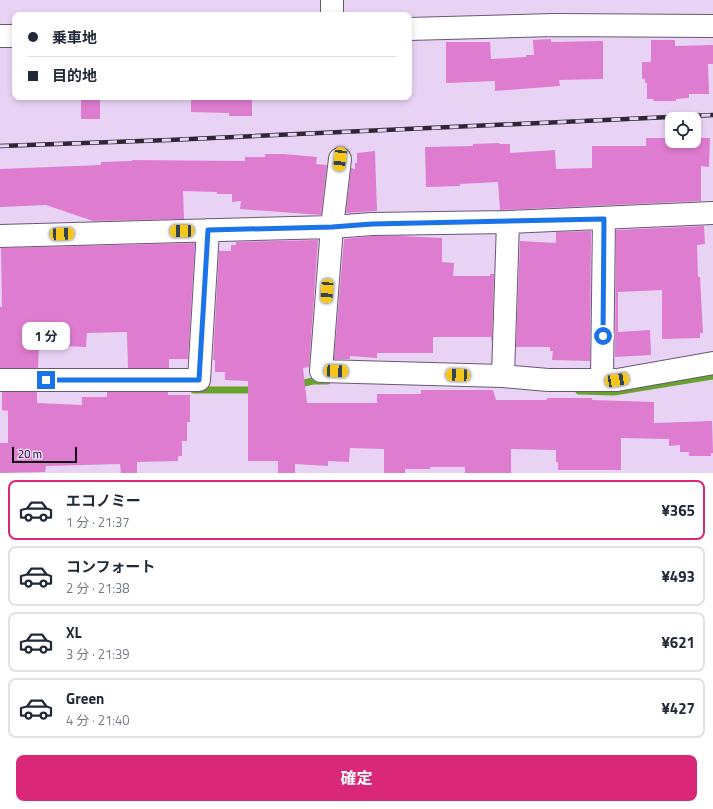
<!DOCTYPE html>
<html lang="ja">
<meta charset="utf-8">
<style>
:root{--surface:#fff;--page:#f2f2f3;--text:#1f2937;--muted:#747a83;--line:#e0e1e3;--accent:#db2777}
body{margin:0;font-family:"Titillium Web","Noto Sans JP",sans-serif;background:var(--page);color:var(--text);height:100vh;display:flex;flex-direction:column;font-size:15px;white-space:nowrap}
*{box-sizing:border-box;margin:0}
p{font-size:13px;color:var(--muted)}
.icon{flex:none;width:22px;height:22px;fill:none;stroke:currentColor;stroke-width:2;stroke-linecap:round;stroke-linejoin:round}
.map{position:relative;height:473px;overflow:hidden}
.drawer{display:flex;flex-direction:column;background:var(--surface);flex:1}
.drawer>*{flex:none}
.banner{position:absolute;left:12px;top:12px;width:400px;height:88px;border-radius:8px;box-shadow:0 2px 6px #0003;display:grid;align-content:center;height:88px;padding:0 16px;background:var(--surface)}
.tools{position:absolute;left:665px;top:112px;display:grid;gap:8px}
.tools a{display:grid;place-items:center;width:36px;height:36px;border-radius:8px;background:var(--surface);box-shadow:0 2px 6px #0003;font-size:20px}
.scale{position:absolute;left:12px;bottom:10px;width:65px;box-sizing:border-box;padding-left:4px;border:2px solid #100914;border-top:0;font-size:11px;line-height:14px;white-space:nowrap;color:#100914;-webkit-text-stroke:3px #e8d3f5;paint-order:stroke}
.end{position:absolute;width:18px;height:18px;margin:-9px;border:5px solid #1a73e8;background:#fff;box-shadow:0 0 0 2px #fff}
.from{border-radius:50%}
.bubble{position:absolute;height:28px;border-radius:8px;background:var(--surface);box-shadow:0 2px 6px #0003;font-size:13px;font-weight:700;line-height:28px;text-align:center}
.car{position:absolute;width:12px;height:24px;margin:-12px -6px;border-radius:5px;box-shadow:0 0 3px 1px #0007;background:linear-gradient(#f5c518 24%,#345 0 40%,#f5c518 0 76%,#345 0 86%,#f5c518 0)}
.banner b{display:flex;align-items:center;gap:14px;height:38px;font-size:15px}
.banner b+b{border-top:1px solid var(--line)}
.banner i{width:10px;height:10px;background:var(--text)}
ul{padding:7px 0 0;list-style:none}
li{display:flex;align-items:center;gap:12px;height:60px;margin:0 8px 6px;padding:0 8px;border:2px solid var(--line);border-radius:8px}
li div{flex:1}
li b{display:block;font-size:15px}
li em{font-style:normal;font-weight:700}
li.active{border-color:var(--accent)}
li>.icon{width:36px;height:36px;stroke-width:1.5}
.cta{display:flex;gap:8px;margin-top:auto;padding:8px 16px}
.cta a{flex:1;height:46px;border-radius:8px;background:var(--accent);color:#fff;font-size:16px;font-weight:700;line-height:46px;text-align:center}
.map>svg:first-child{display:block}
.lines{fill:none;stroke-linecap:round;stroke-linejoin:round}
.stream{stroke:#68a32e;stroke-width:7}
.building{fill:#de7cd0}
.minor-casing{stroke:#695774;stroke-width:24}
.minor{stroke:#fff;stroke-width:22}
.rail-casing{stroke:#302735;stroke-width:4.5}
.rail{stroke:#e8d3f5;stroke-width:3;stroke-dasharray:9;stroke-linecap:butt}
.route{stroke:#1a73e8;stroke-width:5}
</style>
<div class="map">
<svg width="713" height="473" viewBox="0 0 713 473">
<rect width="100%" height="100%" fill="#e8d3f5"/>
<g class="lines">
<!-- stream -->
<path class="stream" d="M 295,385 L 313,381 L 327,381
M 194,390 L 257,390
M 579,391 L 614,392 L 713,376"/>
</g>
<!-- building -->
<path class="building" d="M 551,39 L 551,42 L 603,41 L 603,79 L 559,80 L 560,86 L 495,91 L 495,81 L 446,83 L 446,42 L 490,42 L 491,59 L 526,57 L 526,55 L 534,55 L 533,40 Z
M 651,40 L 675,40 L 675,46 L 713,45 L 713,64 L 708,64 L 709,94 L 689,94 L 689,98 L 676,99 L 676,101 L 654,101 L 653,99 L 647,99 L 647,83 L 645,83 L 645,79 L 642,79 L 642,62 L 651,62 Z
M 81,97 L 100,97 L 100,119 L 81,119 Z
M 191,97 L 252,97 L 252,116 L 229,116 L 229,113 L 191,112 Z
M 646,138 L 672,138 L 672,141 L 694,141 L 694,138 L 710,138 L 709,167 L 701,166 L 701,201 L 500,210 L 498,182 L 460,184 L 460,186 L 426,187 L 425,147 L 473,146 L 473,144 L 500,143 L 499,144 L 510,144 L 510,153 L 555,150 L 556,169 L 592,168 L 592,146 L 646,146 Z
M 375,151 L 377,211 L 346,213 L 351,168 L 355,169 L 355,163 L 357,163 L 357,153 Z
M 265,154 L 284,154 L 317,157 L 316,164 L 327,165 L 321,215 L 240,209 L 241,201 L 232,202 L 232,194 L 217,194 L 217,192 L 183,191 L 184,219 L 93,221 L 46,205 L 0,207 L 0,169 L 101,165 L 101,162 L 132,161 L 132,160 L 245,161 L 245,157 L 265,157 Z
M 704,226 L 705,244 L 697,245 L 698,277 L 700,277 L 703,333 L 700,333 L 700,338 L 662,339 L 662,290 L 618,292 L 618,332 L 650,330 L 651,355 L 615,357 L 616,230 Z
M 591,231 L 590,361 L 552,360 L 553,351 L 550,351 L 550,347 L 516,347 L 520,241 L 556,243 L 556,232 Z
M 373,236 L 400,236 L 442,238 L 442,262 L 454,263 L 453,276 L 490,276 L 490,274 L 494,274 L 492,343 L 491,337 L 433,337 L 433,353 L 377,353 L 377,358 L 350,356 L 350,359 L 334,359 L 344,239 Z
M 318,240 L 309,367 L 303,368 L 307,403 L 377,403 L 377,394 L 421,394 L 421,390 L 493,390 L 496,400 L 547,400 L 547,398 L 592,398 L 592,400 L 654,402 L 654,423 L 712,421 L 713,453 L 711,453 L 711,456 L 689,456 L 689,452 L 680,452 L 680,445 L 669,446 L 669,439 L 621,438 L 621,470 L 558,470 L 558,462 L 556,462 L 556,450 L 511,449 L 511,473 L 465,473 L 465,467 L 430,467 L 430,469 L 405,469 L 405,473 L 384,473 L 384,449 L 350,448 L 349,462 L 328,461 L 328,466 L 295,464 L 295,473 L 278,473 L 278,461 L 248,461 L 248,381 L 225,380 L 225,372 L 215,372 L 215,360 L 213,360 L 219,251 L 231,251 L 231,245 L 236,245 L 236,242 Z
M 195,243 L 188,359 L 169,359 L 169,368 L 128,368 L 127,332 L 87,333 L 86,347 L 39,345 L 38,368 L 0,368 L 0,307 L 2,307 L 1,248 Z
M 2,392 L 37,392 L 37,403 L 82,405 L 82,397 L 107,397 L 107,392 L 168,392 L 168,395 L 190,395 L 190,422 L 187,422 L 187,441 L 182,441 L 182,456 L 178,456 L 178,461 L 137,462 L 137,473 L 121,473 L 120,464 L 46,466 L 45,472 L 0,473 L 0,443 L 8,443 L 8,411 L 2,410 Z"/>
<g class="lines">
<defs>
<path id="minor" d="M 332,15 L 332,0
M 409,29 L 554,25 L 713,26
M 0,36 L 15,36
M 340,159 L 332,227 L 321,371 L 503,376 L 548,380 L 602,380
M 604,219 L 602,380 L 617,380 L 713,363
M 0,236 L 332,227 L 372,224 L 508,222 L 713,213
M 503,376 L 508,222
M 0,380 L 199,380 L 208,230"/>
</defs>
<!-- minor casing -->
<use href="#minor" class="minor-casing"/>
<!-- minor -->
<use href="#minor" class="minor"/>
<defs>
<path id="rail" d="M 0,146 L 169,140 L 713,115"/>
</defs>
<!-- rail casing -->
<use href="#rail" class="rail-casing"/>
<!-- rail -->
<use href="#rail" class="rail"/>
</g>
<g class="lines">
<!-- route -->
<path class="route" d="M 46,380 L 199,380 L 208,230 L 332,227 L 372,224 L 604,219 L 603,336"/>
</g>
</svg>
<div class="tools">
<a><svg class="icon" aria-label="locate" viewBox="0 0 24 24"><circle cx="12" cy="12" r="6"/><path d="M12 2v4M12 18v4M2 12h4M18 12h4"/></svg></a>
</div>
<div class="scale">20 m</div>
<i class="end from" style="left:603px;top:336px"></i>
<i class="end" style="left:46px;top:380px"></i>
<div class="bubble" style="left:22px;top:322px;width:48px">1 分</div>
<i class="car" style="left:340px;top:159px;rotate:187deg"></i>
<i class="car" style="left:182px;top:231px;rotate:269deg"></i>
<i class="car" style="left:62px;top:234px;rotate:88deg"></i>
<i class="car" style="left:327px;top:291px;rotate:184deg"></i>
<i class="car" style="left:336px;top:371px;rotate:92deg"></i>
<i class="car" style="left:458px;top:375px;rotate:272deg"></i>
<i class="car" style="left:617px;top:380px;rotate:80deg"></i>
<div class="banner">
<b><i class="from"></i>乗車地</b>
<b><i></i>目的地</b>
</div>
</div>
<section class="drawer">
<ul>
<li class="active"><svg class="icon" aria-label="car" viewBox="0 0 24 24"><path d="M5 17H2v-5l4-1 3-4h7l3 4 3 1v5h-3M9 17h6M6 11h13"/><circle cx="7" cy="17" r="2"/><circle cx="17" cy="17" r="2"/></svg><div><b>エコノミー</b><p>1 分 · 21:37</p></div><em>¥365</em></li>
<li><svg class="icon" aria-label="car" viewBox="0 0 24 24"><path d="M5 17H2v-5l4-1 3-4h7l3 4 3 1v5h-3M9 17h6M6 11h13"/><circle cx="7" cy="17" r="2"/><circle cx="17" cy="17" r="2"/></svg><div><b>コンフォート</b><p>2 分 · 21:38</p></div><em>¥493</em></li>
<li><svg class="icon" aria-label="car" viewBox="0 0 24 24"><path d="M5 17H2v-5l4-1 3-4h7l3 4 3 1v5h-3M9 17h6M6 11h13"/><circle cx="7" cy="17" r="2"/><circle cx="17" cy="17" r="2"/></svg><div><b>XL</b><p>3 分 · 21:39</p></div><em>¥621</em></li>
<li><svg class="icon" aria-label="car" viewBox="0 0 24 24"><path d="M5 17H2v-5l4-1 3-4h7l3 4 3 1v5h-3M9 17h6M6 11h13"/><circle cx="7" cy="17" r="2"/><circle cx="17" cy="17" r="2"/></svg><div><b>Green</b><p>4 分 · 21:40</p></div><em>¥427</em></li>
</ul>
<div class="cta"><a>確定</a></div>
</section>
